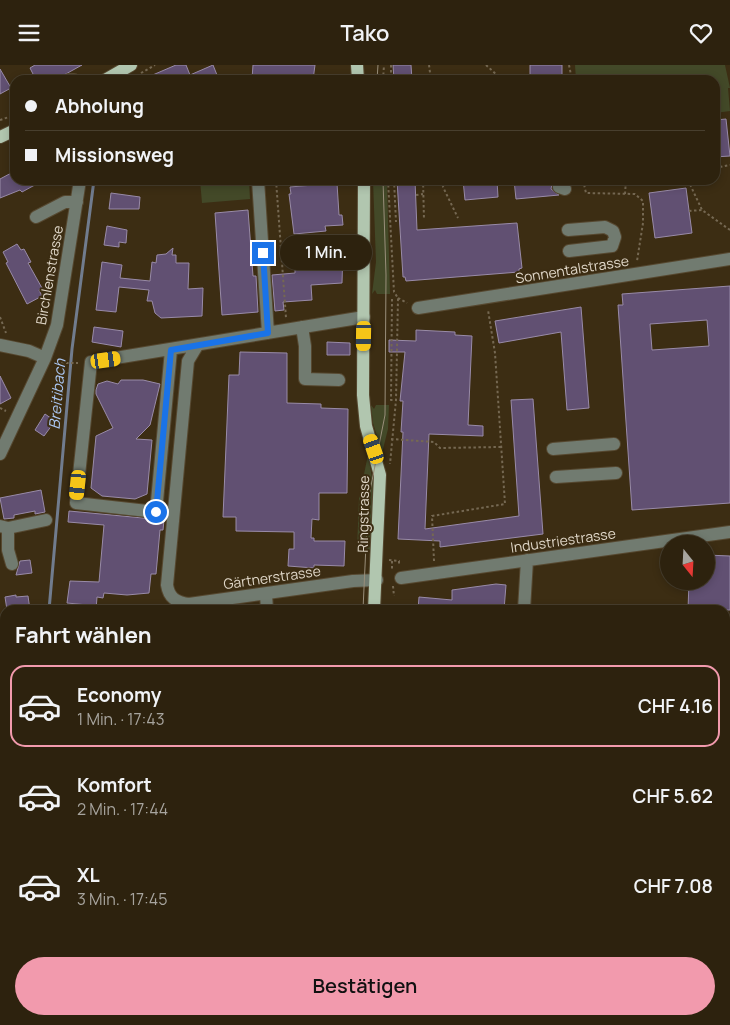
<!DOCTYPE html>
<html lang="de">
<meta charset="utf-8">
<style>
:root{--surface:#2d220e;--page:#392f1c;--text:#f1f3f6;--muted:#a7a49e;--line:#483f2e;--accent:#f29aad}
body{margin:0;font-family:Manrope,sans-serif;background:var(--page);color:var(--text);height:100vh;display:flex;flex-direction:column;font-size:19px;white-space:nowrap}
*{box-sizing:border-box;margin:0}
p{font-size:16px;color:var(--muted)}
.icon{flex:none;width:28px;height:28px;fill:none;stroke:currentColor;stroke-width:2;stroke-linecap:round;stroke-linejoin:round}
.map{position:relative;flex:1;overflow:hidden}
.drawer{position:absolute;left:0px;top:540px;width:730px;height:420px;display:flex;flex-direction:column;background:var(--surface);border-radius:15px 15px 0 0;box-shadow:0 2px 8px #0003,0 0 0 1px var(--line)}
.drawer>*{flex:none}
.hud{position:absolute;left:10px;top:10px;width:710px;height:110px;border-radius:15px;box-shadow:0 2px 8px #0003,0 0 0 1px var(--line);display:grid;align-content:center;height:110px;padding:0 15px;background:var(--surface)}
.needle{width:32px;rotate:162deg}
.fabs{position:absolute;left:660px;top:470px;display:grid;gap:10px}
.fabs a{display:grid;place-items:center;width:55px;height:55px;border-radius:50%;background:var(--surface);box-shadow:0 2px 8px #0003,0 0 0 1px var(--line);font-size:25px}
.end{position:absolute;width:22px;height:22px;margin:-11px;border:6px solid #1a73e8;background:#fff;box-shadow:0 0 0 2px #fff}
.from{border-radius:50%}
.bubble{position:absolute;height:35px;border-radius:18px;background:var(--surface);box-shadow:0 2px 8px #0003,0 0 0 1px var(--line);font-size:16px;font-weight:600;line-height:35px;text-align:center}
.car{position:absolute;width:15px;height:30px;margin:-15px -8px;border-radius:6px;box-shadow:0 0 4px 1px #0007;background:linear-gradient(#f5c518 24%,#345 0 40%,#f5c518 0 76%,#345 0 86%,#f5c518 0)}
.hud b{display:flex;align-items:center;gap:18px;height:48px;font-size:19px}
.hud b+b{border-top:1px solid var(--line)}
.hud i{width:12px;height:12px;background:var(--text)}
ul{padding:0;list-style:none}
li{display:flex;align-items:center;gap:15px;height:82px;margin:0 10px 8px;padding:0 5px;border:2px solid transparent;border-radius:15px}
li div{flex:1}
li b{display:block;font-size:19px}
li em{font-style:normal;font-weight:600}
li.on{border-color:var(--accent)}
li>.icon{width:45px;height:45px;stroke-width:1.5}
h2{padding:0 15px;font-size:22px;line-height:60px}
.button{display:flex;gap:10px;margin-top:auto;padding:10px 15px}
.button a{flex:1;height:58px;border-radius:30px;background:var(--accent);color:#111;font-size:20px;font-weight:600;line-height:58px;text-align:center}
header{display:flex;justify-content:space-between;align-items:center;height:65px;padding:0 15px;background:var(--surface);font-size:22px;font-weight:600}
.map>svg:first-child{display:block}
.green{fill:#434928}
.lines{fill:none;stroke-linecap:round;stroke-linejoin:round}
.stream{stroke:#717c8e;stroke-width:3}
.building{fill:#615072;stroke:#998ba8;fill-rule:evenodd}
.minor-casing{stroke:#564830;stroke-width:14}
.major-casing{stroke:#564830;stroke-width:14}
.path{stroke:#756852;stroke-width:2;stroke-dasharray:2.5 2.5;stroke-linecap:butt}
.minor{stroke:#717b70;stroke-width:12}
.major{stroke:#b1c6af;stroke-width:12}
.tram{stroke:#9a8f7b;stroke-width:1}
.route{stroke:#1a73e8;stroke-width:6}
.labels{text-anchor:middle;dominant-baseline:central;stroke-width:4;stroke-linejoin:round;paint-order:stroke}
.street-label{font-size:14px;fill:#dfd6c7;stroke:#3c2d13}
.water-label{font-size:15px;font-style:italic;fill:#acc8f4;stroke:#3c2d13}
</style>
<header><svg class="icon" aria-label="menu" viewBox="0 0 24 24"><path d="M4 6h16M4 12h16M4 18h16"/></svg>Tako<svg class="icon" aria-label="heart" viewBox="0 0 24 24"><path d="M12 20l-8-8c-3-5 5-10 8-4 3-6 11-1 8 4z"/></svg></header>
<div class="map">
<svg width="730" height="960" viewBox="0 0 730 960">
<rect width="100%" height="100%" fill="#3c2d13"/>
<!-- green -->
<path class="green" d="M 575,0 L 725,0 L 730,23 L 728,23 L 730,46 L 715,48 L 715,15 L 576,15 Z
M 200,115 L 249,115 L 250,134 L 202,138 Z
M 373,115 L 387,115 L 390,229 L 377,229 L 375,225 L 372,229 L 376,197 Z
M 371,340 L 374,344 L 376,340 L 389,340 L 388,364 L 382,388 L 373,358 Z
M 368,390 L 373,418 L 372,485 L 357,485 L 359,433 Z"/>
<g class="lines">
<!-- stream -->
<path class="stream" d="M 49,545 L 72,284 L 94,115
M 69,955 L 69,960"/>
</g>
<!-- building -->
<path class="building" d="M 35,0 L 82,0 L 55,15 L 36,15 L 30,3 Z
M 176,0 L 186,0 L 190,10 L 213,0 L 219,15 L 141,15 Z
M 253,0 L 315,0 L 313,15 L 252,14 Z
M 393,0 L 411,0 L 412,15 L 394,15 Z
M 530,0 L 562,0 L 562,15 L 530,15 Z
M 0,4 L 11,23 L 0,29 Z
M 726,54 L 730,91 L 715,92 L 715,55 Z
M 15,106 L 15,115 L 44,115 L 22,127 L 20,125 L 0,133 L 0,114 Z
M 397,115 L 415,115 L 417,165 L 517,158 L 522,203 L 519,204 L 519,207 L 406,216 L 405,212 L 403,212 Z
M 463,115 L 497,115 L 498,132 L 465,135 Z
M 514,115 L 555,115 L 552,119 L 551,124 L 559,130 L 516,134 Z
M 337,118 L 339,150 L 342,150 L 343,160 L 325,161 L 326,166 L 294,169 L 289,129 L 291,129 L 290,122 Z
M 686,123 L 692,168 L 655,173 L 649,128 Z
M 111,128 L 140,132 L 139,144 L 109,144 Z
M 248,145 L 253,211 L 256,211 L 258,247 L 222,250 L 215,148 Z
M 107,161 L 127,165 L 126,178 L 119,177 L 119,182 L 104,180 Z
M 17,179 L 21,185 L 24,184 L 31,197 L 28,198 L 42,223 L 39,225 L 42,231 L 27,239 L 6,198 L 8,197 L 3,187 Z
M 173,183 L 172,190 L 176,190 L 176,198 L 189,198 L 188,224 L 203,223 L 202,251 L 161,253 L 155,248 L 152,236 L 147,236 L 149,225 L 119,222 L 116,247 L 96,245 L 102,197 L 122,200 L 120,213 L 150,216 L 152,197 L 156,198 L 157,190 L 166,189 Z
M 343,185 L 342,218 L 311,220 L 312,235 L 283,237 L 284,245 L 275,246 L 272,210 L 295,208 L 295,189 Z
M 730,221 L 730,438 L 632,445 L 618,240 L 623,240 L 622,229 ZM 707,255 L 709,281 L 652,285 L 650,259 Z
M 581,242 L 589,343 L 567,345 L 561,267 L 499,278 L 495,256 Z
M 94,262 L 123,266 L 121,282 L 92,277 Z
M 416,265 L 455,267 L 455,270 L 472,271 L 468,360 L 483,361 L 483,371 L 429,369 L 425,464 L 519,451 L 511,335 L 533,334 L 543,469 L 440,482 L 440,476 L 398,474 L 403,367 L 401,367 L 403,336 L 400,336 L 405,287 L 389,287 L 389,275 L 416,276 Z
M 327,277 L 350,278 L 350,290 L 327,290 Z
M 240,287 L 287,288 L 287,338 L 321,339 L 321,343 L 348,344 L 347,428 L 319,428 L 319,455 L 312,454 L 311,473 L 314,473 L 314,476 L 345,476 L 344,501 L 314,500 L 314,503 L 288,501 L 289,484 L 294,484 L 294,467 L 236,466 L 236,452 L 223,452 L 229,310 L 239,310 Z
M 0,311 L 11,333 L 0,339 Z
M 121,315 L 143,315 L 160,319 L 150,360 L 136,374 L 152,375 L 147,429 L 135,434 L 102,431 L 91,423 L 96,371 L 113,363 L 96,329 L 96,325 L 98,319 L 107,316 L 118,319 Z
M 45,349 L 55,356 L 44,371 L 35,365 Z
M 41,425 L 45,447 L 35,449 L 35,446 L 14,450 L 14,453 L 4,454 L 0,433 Z
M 69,446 L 164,455 L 163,465 L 160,465 L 156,509 L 151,509 L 149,528 L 127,530 L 104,528 L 103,533 L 97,532 L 96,545 L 87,544 L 88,540 L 67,538 L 70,516 L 99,517 L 104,460 L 68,457 Z
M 706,490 L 730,491 L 730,545 L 688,545 L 689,516 L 706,516 Z
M 30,495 L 32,508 L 16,510 L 20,496 Z
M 496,519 L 506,520 L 504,545 L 418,545 L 419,532 L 452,535 L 452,525 Z
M 16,530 L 16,532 L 28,531 L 30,545 L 7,545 L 5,532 Z"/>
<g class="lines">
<defs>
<path id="minor" d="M 69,15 L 74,15
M 258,115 L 268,268
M 559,122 L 565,124
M 36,152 L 65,137 L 77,137
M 568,165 L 605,162 L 613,166 L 615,172 L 612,181 L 569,186
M 418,243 L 730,194
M 302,262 L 305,281 L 305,314 L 339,315
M 0,280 L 29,286 L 45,293
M 197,281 L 188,296 L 167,520 C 169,533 176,537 189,539 L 353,516 L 377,515
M 171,285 L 156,447 L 76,438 L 91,297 L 364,252
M 553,384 L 614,379
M 0,389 L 45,293 L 57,260 L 80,115
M 556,412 L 616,408
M 0,461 L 8,463 L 46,455
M 8,463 L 8,485 L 12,499
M 401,513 L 730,467
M 266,529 L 267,545
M 524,545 L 527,495
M 0,566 L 5,565
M 725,727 L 730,727
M 0,745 L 5,749
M 0,871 L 5,871
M 50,955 L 51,960
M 564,955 L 587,960
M 620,960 L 621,955"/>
<path id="major" d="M 357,0 L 358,15
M 105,15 L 131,0
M 0,72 L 15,65
M 364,115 L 363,330 L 366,361 L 380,410 L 374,545
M 358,955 L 359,960"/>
</defs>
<!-- minor casing -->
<use href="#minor" class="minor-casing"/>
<!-- major casing -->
<use href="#major" class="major-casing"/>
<!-- path -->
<path class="path" d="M 391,0 L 391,15
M 429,0 L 431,15
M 486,0 L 498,11 L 499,15
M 569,0 L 572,15
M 141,8 L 155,0
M 86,15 L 94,9
M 383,15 L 384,0
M 0,55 L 15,50
M 715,103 L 730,100
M 276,115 L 286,253
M 388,115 L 394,227 L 398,233 L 396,335 L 390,399
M 394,115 L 396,157
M 423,115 L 424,155
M 430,115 L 442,118
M 444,115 L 443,122 L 458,153
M 583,115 L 586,128 L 635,129 L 643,136 L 643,158 L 637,196
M 688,115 L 702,145 L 730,165
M 625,129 L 626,115
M 416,130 L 423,129
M 689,146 L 702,145
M 398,233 L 407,238
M 392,234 L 391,335 L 396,335
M 0,252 L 6,268
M 56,298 L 78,298
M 0,343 L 6,346
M 391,374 L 434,377 L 440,383 L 501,382
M 389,495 L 399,496 L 399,501
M 392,496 L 392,506
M 434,496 L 432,451 L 505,439 L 495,288 L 488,245
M 393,521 L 394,531
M 0,635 L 5,638
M 665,960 L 666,956 L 680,960"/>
<!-- minor -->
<use href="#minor" class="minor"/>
<!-- major -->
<use href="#major" class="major"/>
<!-- tram -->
<path class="tram" d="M 377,15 L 378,0
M 363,545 L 368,436 L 385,350 L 386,210 L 383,115
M 331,960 L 331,955"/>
</g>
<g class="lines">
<!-- route -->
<path class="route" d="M 156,447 L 171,285 L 268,268 L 263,188"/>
</g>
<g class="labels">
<!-- street labels -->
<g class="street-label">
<text transform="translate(572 204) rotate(-9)">Sonnentalstrasse</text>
<text transform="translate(49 210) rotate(-80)">Birchlenstrasse</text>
<text transform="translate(363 449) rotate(-89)">Ringstrasse</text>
<text transform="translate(563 475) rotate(-8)">Industriestrasse</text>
<text transform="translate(272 512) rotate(-8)">Gärtnerstrasse</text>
</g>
<!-- water labels -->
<g class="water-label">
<text transform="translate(57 329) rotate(-85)">Breitibach</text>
</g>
</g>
</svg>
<div class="fabs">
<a><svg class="needle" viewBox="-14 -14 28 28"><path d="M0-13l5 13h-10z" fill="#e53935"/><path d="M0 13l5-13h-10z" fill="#a7a49e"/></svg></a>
</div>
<i class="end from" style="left:156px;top:447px"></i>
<i class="end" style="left:263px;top:188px"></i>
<div class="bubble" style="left:280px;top:170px;width:92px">1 Min.</div>
<i class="car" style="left:364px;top:271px;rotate:181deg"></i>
<i class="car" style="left:106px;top:295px;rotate:82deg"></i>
<i class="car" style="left:374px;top:384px;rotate:341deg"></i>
<i class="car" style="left:78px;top:420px;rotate:186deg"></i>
<div class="hud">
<b><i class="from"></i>Abholung</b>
<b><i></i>Missionsweg</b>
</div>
<section class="drawer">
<h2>Fahrt wählen</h2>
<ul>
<li class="on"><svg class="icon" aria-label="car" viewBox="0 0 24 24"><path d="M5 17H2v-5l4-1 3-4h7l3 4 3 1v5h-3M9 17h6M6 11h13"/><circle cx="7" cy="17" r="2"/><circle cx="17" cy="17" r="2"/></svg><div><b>Economy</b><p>1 Min. · 17:43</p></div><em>CHF 4.16</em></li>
<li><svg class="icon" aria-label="car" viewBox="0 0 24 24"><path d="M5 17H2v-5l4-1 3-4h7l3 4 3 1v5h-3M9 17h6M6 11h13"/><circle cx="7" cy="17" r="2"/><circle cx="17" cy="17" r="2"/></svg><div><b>Komfort</b><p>2 Min. · 17:44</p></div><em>CHF 5.62</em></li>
<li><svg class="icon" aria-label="car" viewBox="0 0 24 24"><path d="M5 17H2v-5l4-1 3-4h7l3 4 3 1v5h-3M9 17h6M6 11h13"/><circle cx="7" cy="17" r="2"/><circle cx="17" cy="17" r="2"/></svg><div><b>XL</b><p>3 Min. · 17:45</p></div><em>CHF 7.08</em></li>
</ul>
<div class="button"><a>Bestätigen</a></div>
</section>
</div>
